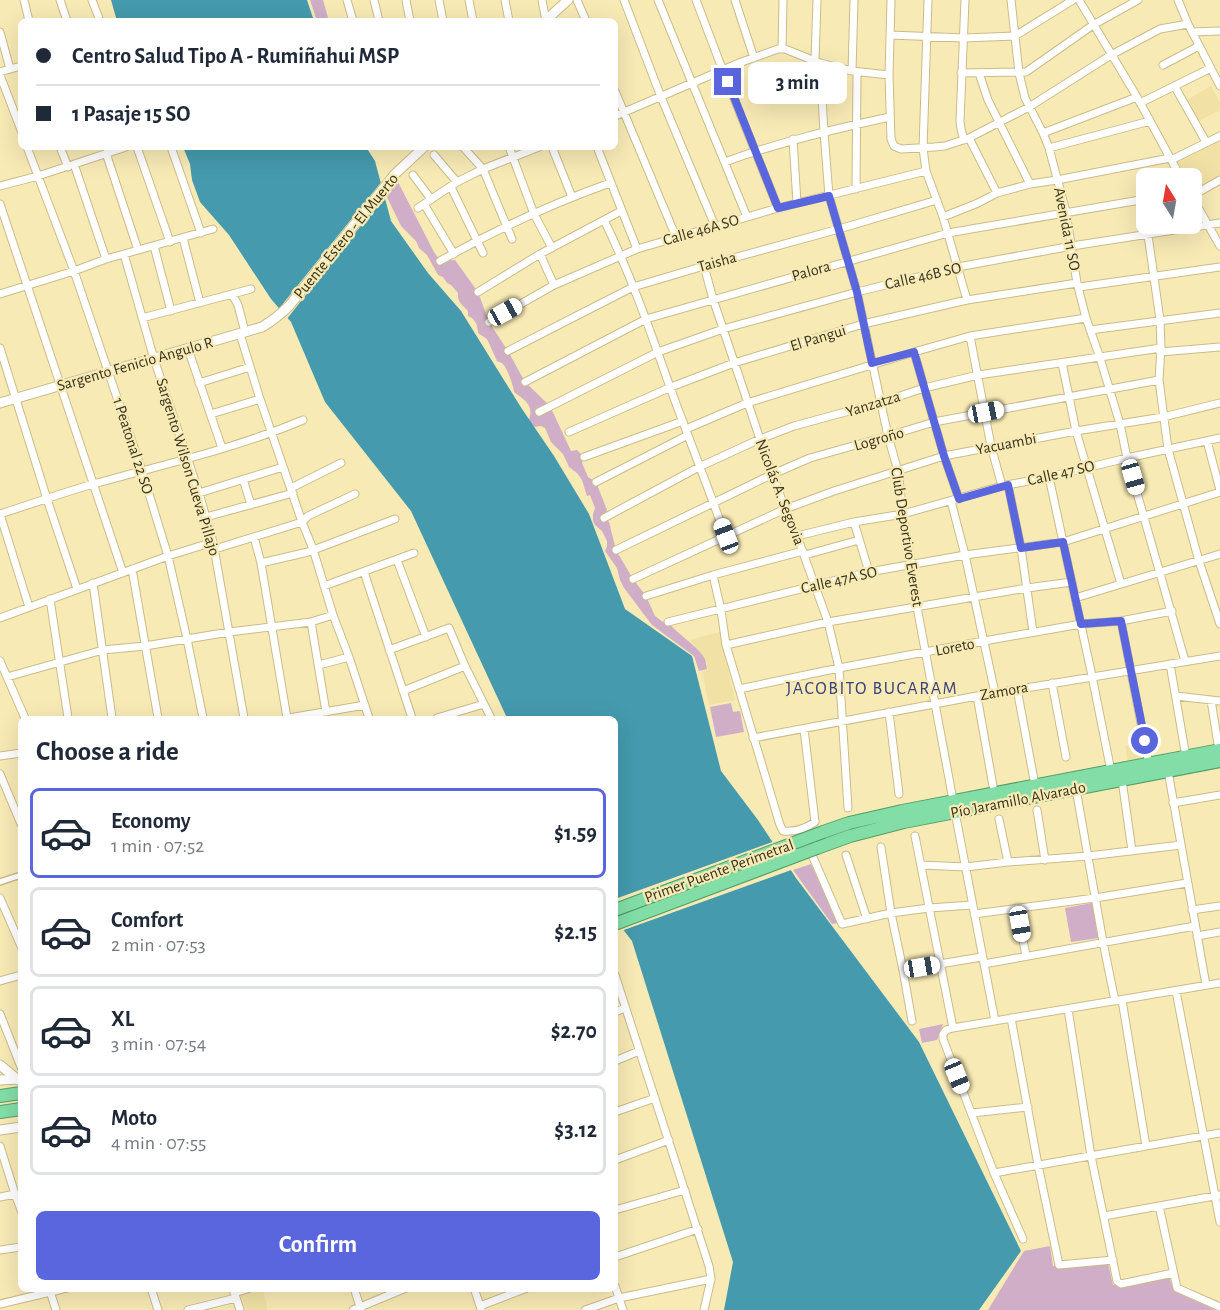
<!DOCTYPE html>
<meta charset="utf-8">
<style>
:root{--surface:#fff;--page:#f6f6f7;--text:#1f2937;--muted:#747a83;--line:#e0e1e3;--accent:#5a66dd}
body{margin:0;font-family:"Alegreya Sans",sans-serif;background:var(--page);color:var(--text);height:100vh;display:flex;flex-direction:column;font-size:22px;white-space:nowrap}
*{box-sizing:border-box;margin:0}
p{font-size:20px;color:var(--muted)}
.icon{flex:none;width:33px;height:33px;fill:none;stroke:currentColor;stroke-width:2;stroke-linecap:round;stroke-linejoin:round}
.map{position:relative;flex:1;overflow:hidden}
.panel{position:absolute;left:18px;top:716px;width:600px;height:576px;display:flex;flex-direction:column;background:var(--surface);border-radius:9px;box-shadow:0 6px 24px #0002}
.panel>*{flex:none}
.guide{position:absolute;left:18px;top:18px;width:600px;height:132px;border-radius:9px;box-shadow:0 6px 24px #0002;display:grid;align-content:center;height:132px;padding:0 18px;background:var(--surface)}
.needle{width:39px;rotate:349deg}
.controls{position:absolute;left:1136px;top:168px;display:grid;gap:12px}
.controls a{display:grid;place-items:center;width:66px;height:66px;border-radius:9px;background:var(--surface);box-shadow:0 6px 24px #0002;font-size:30px}
.end{position:absolute;width:27px;height:27px;margin:-14px;border:8px solid #5a66dd;background:#fff;box-shadow:0 0 0 3px #fff}
.from{border-radius:50%}
.bubble{position:absolute;height:42px;border-radius:9px;background:var(--surface);box-shadow:0 6px 24px #0002;font-size:20px;font-weight:700;line-height:42px;text-align:center}
.car{position:absolute;width:18px;height:36px;margin:-18px -9px;border-radius:8px;box-shadow:0 0 4px 2px #0007;background:linear-gradient(#fff 24%,#345 0 40%,#fff 0 76%,#345 0 86%,#fff 0)}
.guide b{display:flex;align-items:center;gap:21px;height:57px;font-size:22px}
.guide b+b{border-top:2px solid var(--line)}
.guide i{width:15px;height:15px;background:var(--text)}
ul{padding:0;list-style:none}
li{display:flex;align-items:center;gap:18px;height:90px;margin:0 12px 9px;padding:0 6px;border:3px solid var(--line);border-radius:9px}
li div{flex:1}
li b{display:block;font-size:22px}
li em{font-style:normal;font-weight:700}
li.current{border-color:var(--accent)}
li>.icon{width:54px;height:54px;stroke-width:1.5}
h2{padding:0 18px;font-size:27px;line-height:72px}
.action{display:flex;gap:12px;margin-top:auto;padding:12px 18px}
.action a{flex:1;height:69px;border-radius:9px;background:var(--accent);color:#fff;font-size:24px;font-weight:700;line-height:69px;text-align:center}
.map>svg:first-child{display:block}
.built{fill:#f1e1a4}
.green{fill:#d0aec8}
.water{fill:#459aad}
.pier{fill:#f8eab5}
.lines{fill:none;stroke-linecap:round;stroke-linejoin:round}
.pedestrian-casing{stroke:#cabc89;stroke-width:8}
.minor-casing{stroke:#cabc89;stroke-width:9}
.tertiary-casing{stroke:#cabc89;stroke-width:11}
.trunk-casing{stroke:#549c68;stroke-width:14}
.pedestrian{stroke:#fff;stroke-width:5}
.minor{stroke:#fff;stroke-width:7}
.tertiary{stroke:#fff;stroke-width:9}
.trunk{stroke:#82dea6;stroke-width:12}
.trunk-bridge-casing{stroke:#549c68;stroke-width:14;stroke-linecap:butt}
.trunk-bridge{stroke:#82dea6;stroke-width:12}
.route{stroke:#5a66dd;stroke-width:8}
.labels{text-anchor:middle;dominant-baseline:central;stroke-width:4.5;stroke-linejoin:round;paint-order:stroke}
.street-label{font-size:16px;fill:#38331e;stroke:#f8eab5}
.neighbourhood-label{font-size:18px;letter-spacing:1.5px;fill:#37407b;stroke:#f8eab5}
</style>
<div class="map">
<svg width="1220" height="1310" viewBox="0 0 1220 1310">
<rect width="100%" height="100%" fill="#f8eab5"/>
<!-- built -->
<path class="built" d="M 1211,86 L 1220,103 L 1220,110 L 1197,122 L 1185,101 Z
M 1220,141 L 1220,178 L 1194,193 L 1191,188 L 1191,178 L 1186,178 L 1178,162 Z
M 720,632 L 735,700 L 709,705 L 702,671 L 708,670 L 705,658 L 690,640 Z
M 1140,742 L 1144,759 L 1128,762 L 1125,746 Z
M 263,1289 L 268,1310 L 246,1310 L 241,1295 Z"/>
<!-- green -->
<path class="green" d="M 310,0 L 323,0 L 329,21 L 317,21 Z
M 398,182 L 434,252 L 440,261 L 455,260 L 478,292 L 489,322 L 508,351 L 525,382 L 550,406 L 571,451 L 577,450 L 584,457 L 582,463 L 588,477 L 596,482 L 607,510 L 604,518 L 609,522 L 616,550 L 633,579 L 646,596 L 655,616 L 663,622 L 668,622 C 677,634 699,647 705,659 C 706,662 706,666 707,669 L 699,671 L 694,656 L 652,625 L 624,588 L 620,580 L 617,568 L 605,551 L 607,546 L 607,541 L 602,531 L 595,525 L 593,521 L 593,514 L 595,508 L 590,495 L 587,496 L 582,480 L 577,473 L 569,467 L 563,454 L 551,442 L 545,428 L 541,426 L 533,427 L 528,422 C 535,406 526,401 514,392 C 514,387 507,367 502,363 C 500,362 498,362 497,361 L 487,339 L 478,333 C 478,326 475,318 468,316 L 468,311 C 462,304 457,302 458,293 L 451,285 L 447,283 L 443,277 L 438,275 L 427,255 L 419,248 L 416,241 L 401,226 L 386,195 Z
M 731,703 L 733,712 L 740,711 L 744,732 L 716,737 L 710,707 Z
M 811,864 L 838,923 L 832,924 L 793,870 Z
M 1092,903 L 1099,938 L 1071,942 L 1065,908 Z
M 943,1024 L 937,1040 L 922,1043 L 919,1029 Z
M 1050,1246 L 1053,1266 L 1108,1263 L 1113,1285 L 1168,1274 L 1174,1291 L 1216,1310 L 988,1310 L 1024,1251 Z"/>
<!-- water -->
<path class="water" d="M 111,0 L 307,0 L 314,21 L 117,21 Z
M 183,147 L 366,147 L 375,161 L 391,221 L 428,273 L 461,311 L 522,409 L 554,456 L 589,514 L 625,609 L 692,656 L 721,771 L 758,820 L 796,878 L 919,1042 L 1021,1251 L 979,1310 L 724,1310 L 733,1262 L 632,941 L 615,919 L 615,718 L 507,718 L 411,511 L 325,402 L 291,322 L 271,299 L 229,235 L 200,202 L 192,180 L 190,164 Z"/>
<!-- pier -->
<path class="pier" d="M 383,180 L 387,193 L 286,320 L 277,311 Z
M 775,841 L 794,869 L 621,931 L 615,924 L 615,899 Z"/>
<g class="lines">
<defs>
<path id="pedestrian" d="M 0,882 L 21,875"/>
<path id="minor" d="M 24,0 L 29,21
M 60,0 L 67,21
M 92,0 L 100,21
M 347,0 L 353,21
M 374,0 L 379,21
M 406,0 L 410,21
M 439,0 L 443,21
M 469,0 L 473,21
M 505,0 L 509,21
M 542,0 L 546,21
M 577,0 L 586,21
M 624,0 L 661,97 L 715,226
M 658,0 L 747,217
M 696,0 L 723,71 L 778,208
M 735,0 L 754,58
M 891,0 L 889,75 L 891,139 L 894,146 L 901,149 L 934,147 L 945,146 L 969,138 L 1029,107 L 1111,55 L 1160,29 L 1188,24
M 928,0 L 923,148 L 926,171 L 943,217 L 967,300
M 1011,0 L 1019,73 L 1025,98 L 1043,133 L 1049,148 L 1066,212 L 1077,283 L 1086,318 L 1100,358 L 1120,424 L 1127,458 L 1185,661
M 1079,0 L 1137,97 L 1181,178
M 1178,0 L 1188,24 L 1220,86
M 0,32 L 10,69
M 1192,32 L 1220,31
M 890,35 L 964,38 L 1015,36 L 1073,0
M 782,49 L 783,0
M 815,60 L 817,0
M 820,63 L 824,132 L 829,196 L 857,292 L 888,436 L 898,471 L 903,514 L 917,607 L 953,800
M 1163,65 L 1199,46
M 852,71 L 854,0
M 0,72 L 21,66
M 961,73 L 1026,72 L 1093,25 L 1138,0
M 979,73 L 988,100 L 1030,184
M 0,75 L 21,130
M 1175,87 L 1206,142
M 615,91 L 676,237
M 1140,103 L 1211,68
M 615,116 L 739,63 L 778,49 L 785,49 L 820,63 L 852,71 L 889,75
M 1043,133 L 1137,97
M 969,138 L 997,193
M 793,139 L 797,203
M 964,140 L 961,129 L 960,121 L 965,0
M 27,147 L 74,271 L 142,471 L 168,556 L 187,639 L 203,718
M 60,147 L 68,167
M 137,147 L 170,242
M 171,147 L 201,233
M 463,147 L 483,169 L 512,239
M 509,147 L 534,214 L 552,248
M 552,147 L 572,197
M 597,147 L 637,249
M 1049,148 L 1150,121
M 106,153 L 138,250
M 434,155 L 457,182
M 1171,160 L 1220,136
M 725,162 C 779,142 834,129 890,117
M 74,164 L 106,259
M 413,175 L 431,199
M 0,186 L 38,176 L 126,147
M 451,187 L 483,253
M 856,189 L 857,72
M 1191,195 L 1220,246
M 1192,196 L 1220,180
M 0,204 L 123,573
M 424,204 L 454,254
M 418,208 L 457,182 L 483,169 L 539,147
M 943,217 L 978,203 L 997,193 L 1030,184 L 1057,180 L 1170,158
M 604,220 C 631,275 651,333 671,390 C 689,439 708,487 725,535
M 1148,235 L 1160,320 L 1161,348 L 1159,380 L 1168,449 L 1199,561 L 1220,624
M 183,238 L 200,303
M 154,246 L 171,311
M 124,254 L 154,359 L 199,493 L 213,542 L 244,718
M 540,254 L 554,285
M 440,261 C 495,230 551,204 610,183
M 704,266 L 713,299 L 760,439 L 785,509 L 797,536 L 828,622 L 839,668 L 848,808
M 1079,287 L 1220,267
M 478,292 L 540,254 L 621,211
M 0,294 L 74,271 L 106,259 L 213,229
M 232,294 L 238,305 L 245,332
M 142,318 L 251,289
M 489,322 L 554,285 L 637,249 L 778,208 L 926,171
M 1090,330 L 1220,313
M 240,334 L 260,399 L 302,522 L 313,549 L 333,615 L 349,657 L 369,718
M 970,336 L 991,446 L 1002,486
M 0,348 L 47,499 L 77,589
M 188,349 L 222,448
M 508,351 L 633,287 L 704,266 L 839,229 L 937,200
M 914,352 L 944,456 L 959,499
M 1160,352 L 1220,347
M 1062,363 L 1076,431 L 1121,584
M 525,382 L 646,319 L 948,233 L 1146,199
M 199,383 L 250,367
M 539,412 L 658,352 L 723,329 L 857,292 L 958,267 L 1072,246 L 1220,223
M 211,414 L 260,399
M 686,429 L 747,403 L 914,352 L 970,336 L 1086,318
M 569,432 L 671,387 L 734,363 L 863,324 L 967,300 L 1077,283
M 1207,441 L 1220,490
M 584,457 L 683,421
M 1049,477 L 1092,676 L 1111,771
M 243,479 L 251,505
M 596,482 L 688,435
M 1008,485 L 1021,548 L 1033,632
M 291,488 L 341,463
M 199,493 L 283,467
M 951,501 L 965,555 L 995,693
M 0,514 C 32,504 64,492 97,483 C 166,464 237,448 303,420
M 0,514 L 29,607
M 206,517 L 293,493
M 604,518 L 699,467 L 760,439 L 794,426 L 882,402 L 924,388 L 978,375 L 1161,348
M 854,522 L 869,572
M 797,536 L 854,522 L 903,514 L 1002,486 L 1049,477 L 1127,458 L 1220,438
M 254,537 L 261,563 L 287,718
M 215,549 L 302,522 L 308,516 L 355,494
M 616,550 L 773,474 L 810,458 L 888,436 L 934,422 L 1159,380
M 805,555 L 859,540
M 397,560 L 426,637
M 261,563 L 308,552 L 395,519
M 132,569 L 158,718
M 364,572 L 412,718
M 713,575 L 721,610 L 726,645 L 780,825 L 783,831 C 794,832 805,829 815,822 L 804,729
M 633,579 L 785,509 L 834,491 L 944,456 L 1076,431 L 1163,417 L 1220,403
M 93,583 L 112,718
M 324,586 L 414,553
M 646,596 L 713,575 L 803,551
M 1075,598 L 1220,554
M 50,599 L 68,718
M 0,618 L 168,556 L 213,542
M 1121,621 L 1149,764
M 311,622 L 326,712
M 668,622 L 869,572 L 965,555 L 1063,542 L 1220,492
M 726,645 L 828,622 L 1027,588 L 1072,582
M 389,650 L 449,628 L 465,666 L 491,718
M 0,661 L 25,718
M 1170,664 L 1186,757
M 319,665 L 349,657
M 7,677 L 103,650 L 145,646 L 229,632 L 311,622 L 333,615
M 1052,683 L 1066,757
M 739,689 L 839,668 L 984,641 L 1081,624 L 1121,621 L 1172,611
M 1017,689 L 1035,785
M 403,691 L 465,666
M 977,696 L 993,786
M 1176,696 L 1220,701
M 1211,700 L 1218,744
M 889,712 L 899,794
M 289,718 L 365,705
M 437,718 L 484,704
M 753,738 L 977,696 L 1220,656
M 0,756 L 21,753
M 1168,771 L 1206,985
M 0,774 L 21,824
M 1122,780 L 1132,851
M 1076,789 L 1103,942 L 1115,1001
M 1173,803 L 1220,795
M 1037,810 L 1045,860
M 955,812 L 995,1021
M 999,819 L 1008,862
M 915,836 L 953,1028
M 881,847 L 891,913 L 903,970 L 912,1021
M 809,848 L 842,924 L 891,913 L 929,908 L 972,905
M 846,855 L 867,919
M 921,865 L 966,867 L 1008,862 L 1088,856 L 1181,845
M 0,898 L 21,946
M 1017,908 L 1026,956
M 1192,910 L 1220,906
M 974,914 L 1095,898 L 1187,883
M 1197,936 L 1220,932
M 984,964 L 1195,926
M 903,970 L 982,957
M 615,975 L 709,1266 L 711,1279 L 704,1310
M 0,981 L 21,975
M 1176,991 L 1220,1222
M 1122,1000 L 1146,1146
M 1068,1009 L 1091,1156 L 1117,1281 L 1121,1284 L 1173,1273
M 615,1012 L 625,1008
M 0,1014 L 21,1067
M 1011,1018 L 1038,1165 L 1059,1265 L 1113,1260
M 615,1061 L 639,1051
M 615,1112 L 655,1098
M 972,1113 L 1028,1107
M 0,1146 L 15,1194 L 21,1210
M 615,1160 L 669,1140
M 994,1173 L 1220,1133
M 0,1197 L 15,1194
M 1159,1206 L 1177,1288 L 1220,1307
M 615,1210 L 685,1190
M 1104,1216 L 1220,1195
M 1023,1239 L 994,1173 L 943,1039 L 943,1034 L 946,1030 L 953,1028 L 1220,983
M 0,1250 L 21,1247
M 615,1257 L 698,1229
M 615,1286 L 623,1310
M 49,1288 L 56,1310
M 151,1288 L 158,1310
M 233,1288 L 240,1310
M 354,1288 L 361,1310
M 474,1288 L 481,1309
M 234,1293 L 250,1288
M 0,1304 L 67,1288
M 480,1306 L 527,1288
M 188,1310 L 236,1298
M 353,1310 L 406,1288
M 585,1310 L 619,1298 L 711,1279"/>
<path id="tertiary" d="M 545,21 L 568,0
M 0,403 L 262,327 C 272,321 281,314 289,306 L 395,174 L 424,147
M 0,1065 L 18,1080
M 0,1080 L 19,1079
M 0,1130 L 21,1127"/>
<path id="trunk" d="M 823,832 L 849,823 L 902,811 L 1220,750
M 817,848 L 850,836 L 904,822 L 1220,761
M 0,1096 L 21,1093
M 0,1112 L 21,1109"/>
</defs>
<!-- pedestrian casing -->
<use href="#pedestrian" class="pedestrian-casing"/>
<!-- minor casing -->
<use href="#minor" class="minor-casing"/>
<!-- tertiary casing -->
<use href="#tertiary" class="tertiary-casing"/>
<!-- trunk casing -->
<use href="#trunk" class="trunk-casing"/>
<!-- pedestrian -->
<use href="#pedestrian" class="pedestrian"/>
<!-- minor -->
<use href="#minor" class="minor"/>
<!-- tertiary -->
<use href="#tertiary" class="tertiary"/>
<!-- trunk -->
<use href="#trunk" class="trunk"/>
<defs>
<path id="trunk-bridge" d="M 615,910 L 823,832
M 615,924 L 817,848"/>
</defs>
<!-- trunk-bridge casing -->
<use href="#trunk-bridge" class="trunk-bridge-casing"/>
<!-- trunk-bridge -->
<use href="#trunk-bridge" class="trunk-bridge"/>
</g>
<g class="lines">
<!-- route -->
<path class="route" d="M 728,82 L 778,208 L 829,196 L 857,292 L 872,363 L 914,352 L 944,456 L 959,499 L 1008,485 L 1021,548 L 1063,542 L 1081,624 L 1121,621 L 1145,741"/>
</g>
<g class="labels">
<!-- street labels -->
<g class="street-label">
<text transform="translate(1067 229) rotate(79)">Avenida 11 SO</text>
<text transform="translate(701 230) rotate(-16)">Calle 46A SO</text>
<text transform="translate(346 236) rotate(-51)">Puente Estero - El Muerto</text>
<text transform="translate(717 262) rotate(-15)">Taisha</text>
<text transform="translate(811 271) rotate(-16)">Palora</text>
<text transform="translate(923 276) rotate(-13)">Calle 46B SO</text>
<text transform="translate(818 338) rotate(-17)">El Pangui</text>
<text transform="translate(135 364) rotate(-16)">Sargento Fenicio Angulo R</text>
<text transform="translate(873 404) rotate(-17)">Yanzatza</text>
<text transform="translate(879 439) rotate(-16)">Logroño</text>
<text transform="translate(1006 444) rotate(-11)">Yacuambi</text>
<text transform="translate(133 446) rotate(72)">1 Peatonal 22 SO</text>
<text transform="translate(188 467) rotate(73)">Sargento Wilson Cueva Pillajo</text>
<text transform="translate(1061 473) rotate(-13)">Calle 47 SO</text>
<text transform="translate(780 492) rotate(69)">Nicolás A. Segovia</text>
<text transform="translate(907 537) rotate(81)">Club Deportivo Everest</text>
<text transform="translate(839 580) rotate(-13)">Calle 47A SO</text>
<text transform="translate(955 647) rotate(-11)">Loreto</text>
<text transform="translate(1004 691) rotate(-10)">Zamora</text>
<text transform="translate(1018 800) rotate(-11)">Pío Jaramillo Alvarado</text>
<text transform="translate(719 871) rotate(-20)">Primer Puente Perimetral</text>
</g>
<!-- neighbourhood labels -->
<g class="neighbourhood-label">
<text x="872" y="689">JACOBITO BUCARAM</text>
</g>
</g>
</svg>
<div class="controls">
<a><svg class="needle" viewBox="-14 -14 28 28"><path d="M0-13l5 13h-10z" fill="#e53935"/><path d="M0 13l5-13h-10z" fill="#747a83"/></svg></a>
</div>
<i class="end from" style="left:1145px;top:741px"></i>
<i class="end" style="left:728px;top:82px"></i>
<div class="bubble" style="left:748px;top:62px;width:99px">3 min</div>
<i class="car" style="left:505px;top:312px;rotate:61deg"></i>
<i class="car" style="left:986px;top:412px;rotate:79deg"></i>
<i class="car" style="left:1133px;top:477px;rotate:164deg"></i>
<i class="car" style="left:726px;top:536px;rotate:339deg"></i>
<i class="car" style="left:1020px;top:924px;rotate:170deg"></i>
<i class="car" style="left:922px;top:967px;rotate:81deg"></i>
<i class="car" style="left:957px;top:1076px;rotate:158deg"></i>
<div class="guide">
<b><i class="from"></i>Centro Salud Tipo A - Rumiñahui MSP</b>
<b><i></i>1 Pasaje 15 SO</b>
</div>
<section class="panel">
<h2>Choose a ride</h2>
<ul>
<li class="current"><svg class="icon" aria-label="car" viewBox="0 0 24 24"><path d="M5 17H2v-5l4-1 3-4h7l3 4 3 1v5h-3M9 17h6M6 11h13"/><circle cx="7" cy="17" r="2"/><circle cx="17" cy="17" r="2"/></svg><div><b>Economy</b><p>1 min · 07:52</p></div><em>$1.59</em></li>
<li><svg class="icon" aria-label="car" viewBox="0 0 24 24"><path d="M5 17H2v-5l4-1 3-4h7l3 4 3 1v5h-3M9 17h6M6 11h13"/><circle cx="7" cy="17" r="2"/><circle cx="17" cy="17" r="2"/></svg><div><b>Comfort</b><p>2 min · 07:53</p></div><em>$2.15</em></li>
<li><svg class="icon" aria-label="car" viewBox="0 0 24 24"><path d="M5 17H2v-5l4-1 3-4h7l3 4 3 1v5h-3M9 17h6M6 11h13"/><circle cx="7" cy="17" r="2"/><circle cx="17" cy="17" r="2"/></svg><div><b>XL</b><p>3 min · 07:54</p></div><em>$2.70</em></li>
<li><svg class="icon" aria-label="car" viewBox="0 0 24 24"><path d="M5 17H2v-5l4-1 3-4h7l3 4 3 1v5h-3M9 17h6M6 11h13"/><circle cx="7" cy="17" r="2"/><circle cx="17" cy="17" r="2"/></svg><div><b>Moto</b><p>4 min · 07:55</p></div><em>$3.12</em></li>
</ul>
<div class="action"><a>Confirm</a></div>
</section>
</div>
